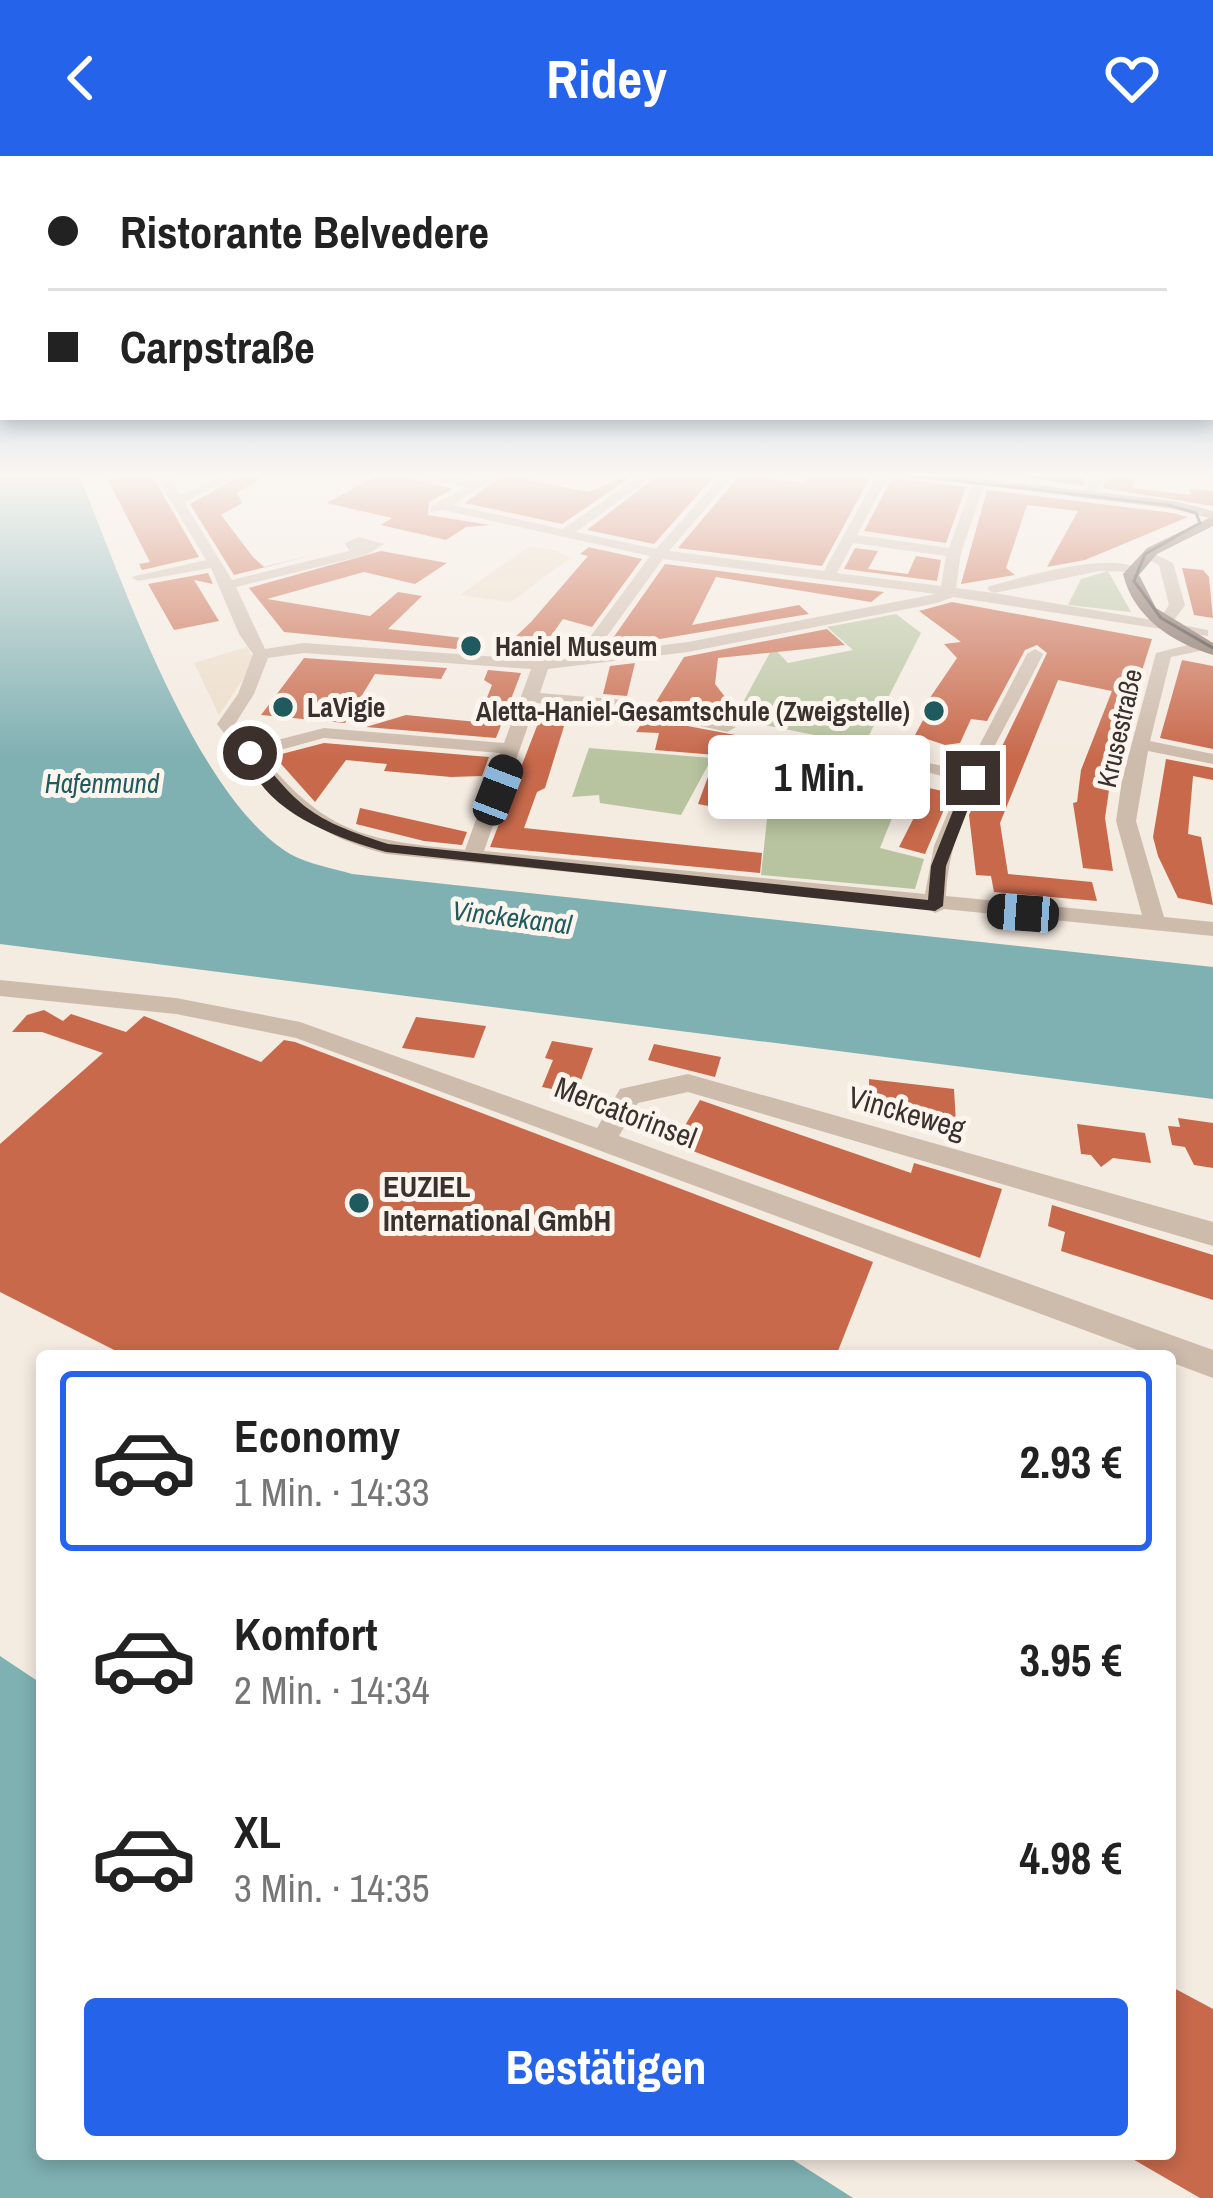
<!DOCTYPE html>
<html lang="de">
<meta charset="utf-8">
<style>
:root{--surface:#fff;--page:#f2f2f2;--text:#222;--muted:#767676;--line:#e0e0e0;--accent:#2563eb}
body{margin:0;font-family:"Archivo Narrow",sans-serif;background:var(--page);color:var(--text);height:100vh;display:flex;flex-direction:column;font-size:45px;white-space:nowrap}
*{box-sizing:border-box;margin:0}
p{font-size:39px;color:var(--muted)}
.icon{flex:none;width:66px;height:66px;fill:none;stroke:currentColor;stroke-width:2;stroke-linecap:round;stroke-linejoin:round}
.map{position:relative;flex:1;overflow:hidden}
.side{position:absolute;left:36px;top:1194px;width:1140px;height:810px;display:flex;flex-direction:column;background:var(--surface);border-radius:12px;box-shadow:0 6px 18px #0003}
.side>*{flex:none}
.hud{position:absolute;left:0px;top:0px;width:1215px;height:264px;box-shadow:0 6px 18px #0003;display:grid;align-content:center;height:264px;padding:0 48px;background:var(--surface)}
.end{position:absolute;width:54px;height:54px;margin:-27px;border:15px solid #3b302b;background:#fff;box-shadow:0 0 0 6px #fff}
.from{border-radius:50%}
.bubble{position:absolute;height:84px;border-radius:12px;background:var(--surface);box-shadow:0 6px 18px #0003;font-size:39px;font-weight:800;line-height:84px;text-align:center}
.car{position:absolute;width:36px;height:72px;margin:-36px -18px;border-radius:15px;box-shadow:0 0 9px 3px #0007;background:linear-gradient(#222 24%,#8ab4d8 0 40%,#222 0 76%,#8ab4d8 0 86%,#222 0)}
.hud b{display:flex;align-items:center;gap:42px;height:114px;font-size:45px}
.hud b+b{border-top:3px solid var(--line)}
.hud i{width:30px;height:30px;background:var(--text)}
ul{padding:21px 0 0;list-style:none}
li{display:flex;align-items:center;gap:36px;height:180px;margin:0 24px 18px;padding:0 24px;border:6px solid transparent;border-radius:12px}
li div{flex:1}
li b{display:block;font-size:45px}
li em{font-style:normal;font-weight:800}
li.selected{border-color:var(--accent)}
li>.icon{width:108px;height:108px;stroke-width:1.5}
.primary-button{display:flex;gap:24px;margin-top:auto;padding:24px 48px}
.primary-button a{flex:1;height:138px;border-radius:12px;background:var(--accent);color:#fff;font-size:48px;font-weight:800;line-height:138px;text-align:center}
header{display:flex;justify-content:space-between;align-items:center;height:156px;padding:0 48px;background:var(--accent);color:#fff;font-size:54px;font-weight:800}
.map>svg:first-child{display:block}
.green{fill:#b8c4a0}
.plaza{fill:#ecdcc8}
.water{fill:#7fb0b2}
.building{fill:#c8694b}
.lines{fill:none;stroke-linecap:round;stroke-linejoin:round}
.street{fill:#cdbbac;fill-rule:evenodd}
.secondary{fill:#a18a7d;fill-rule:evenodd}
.primary{fill:#7d675c;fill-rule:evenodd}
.tram{stroke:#3b302b;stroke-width:3}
.route{fill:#3b302b}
.poi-dot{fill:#1f5a5e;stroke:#fbf5ee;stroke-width:4.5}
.labels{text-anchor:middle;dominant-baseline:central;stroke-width:10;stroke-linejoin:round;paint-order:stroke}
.far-poi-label{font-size:27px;font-weight:bold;fill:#3b302b;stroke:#fbf5ee;text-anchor:start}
.far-street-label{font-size:27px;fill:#3b302b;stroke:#fbf5ee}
.far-water-label{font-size:27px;font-style:italic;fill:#1f5a5e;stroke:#fbf5ee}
.street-label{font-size:30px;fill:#3b302b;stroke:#fbf5ee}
.poi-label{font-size:30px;font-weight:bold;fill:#3b302b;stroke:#fbf5ee;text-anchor:start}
</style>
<header><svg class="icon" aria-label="back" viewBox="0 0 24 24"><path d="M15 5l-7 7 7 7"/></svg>Ridey<svg class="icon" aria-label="heart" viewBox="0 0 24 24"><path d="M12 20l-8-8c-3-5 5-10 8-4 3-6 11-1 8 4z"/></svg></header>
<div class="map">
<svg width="1213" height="2042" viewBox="0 0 1213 2042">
<rect width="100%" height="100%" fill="#f4ebe1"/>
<!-- green -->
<path class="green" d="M 1108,415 L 1131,456 L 1068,449 L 1081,423 Z
M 896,458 L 921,477 L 864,589 L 734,563 L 773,491 L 788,507 L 853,494 L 827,471 Z
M 589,592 L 712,602 L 681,659 L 600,647 L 599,639 L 572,641 Z
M 796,592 L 910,617 L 880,692 L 924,703 L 915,733 L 761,719 L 767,663 Z"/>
<!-- plaza -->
<path class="plaza" d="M 528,391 L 555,394 L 570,402 L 511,446 L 460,439 Z
M 247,491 L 255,505 L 219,559 L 194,507 Z"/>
<!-- water -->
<path class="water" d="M 0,317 L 78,317 C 121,420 194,640 290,698 C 308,708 332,712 352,718 L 1213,811 L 1213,943 L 0,788 Z
M 0,1500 L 42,1528 L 42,1998 L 784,1998 L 853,2042 L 0,2042 Z"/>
<!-- building -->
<path class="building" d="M 125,316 L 150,316 L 199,401 L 142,414 L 139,408 L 150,406 L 108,324 L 128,321 Z
M 248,316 L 271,316 L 237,337 L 242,347 L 221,359 L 253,401 L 264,411 L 321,397 L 234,419 L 190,348 Z
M 384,316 L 453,333 L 429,346 L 428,359 L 490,369 L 466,371 L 446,384 L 381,369 L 392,362 L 327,347 Z
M 507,316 L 540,316 L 528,324 L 588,336 L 638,316 L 562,368 L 465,347 Z
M 662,316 L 718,316 L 654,388 L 587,374 Z
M 812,316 L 873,316 L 822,410 L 678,392 L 740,319 L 805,327 Z
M 992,316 L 1088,316 L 1083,330 Z
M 1109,316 L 1135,316 L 1133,332 L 1191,339 L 1189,333 L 1213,335 L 1213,350 L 1103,332 Z
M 892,322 L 966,331 L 946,387 L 864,375 Z
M 987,334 L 1173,357 L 1188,361 L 1085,404 L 1047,411 L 1078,355 L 1027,349 L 1006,412 L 1015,419 L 961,428 Z
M 557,384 L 642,403 L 592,471 L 563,463 L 537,499 L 496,496 L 500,487 L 510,486 L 531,466 L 588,400 L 580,398 L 589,391 Z
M 855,392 L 878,395 L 868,413 L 908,418 L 916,400 L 941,404 L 937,425 L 844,413 Z
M 381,395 L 447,407 L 415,428 L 364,416 L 267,443 L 370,460 L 398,436 L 422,440 L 388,473 L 462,482 L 456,493 L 284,476 L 249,432 Z
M 665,408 L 884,436 L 871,446 L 716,421 L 692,469 L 799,449 L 809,458 L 606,492 Z
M 1182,412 L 1203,414 L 1209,421 L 1213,462 L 1194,459 Z
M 208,417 L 213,428 L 194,424 L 219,465 L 174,474 L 148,428 Z
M 952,446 L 1152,483 L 1113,606 L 1105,662 L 1113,715 L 1083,712 L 1073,647 L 1077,646 L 1081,614 L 1112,535 L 1058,524 L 1000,667 L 1008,718 L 1092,726 L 1097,745 L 994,736 L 991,720 L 976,719 L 969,659 L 1047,497 L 1037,489 L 1025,494 L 987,565 L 971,563 L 960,587 L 945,589 L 915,579 L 929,553 L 923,552 L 957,502 L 944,488 L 961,486 L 919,455 Z
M 827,473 L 845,489 L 718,502 L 715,528 L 729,546 L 727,564 L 656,546 L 684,501 Z
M 304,502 L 447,512 L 441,523 L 375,518 L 345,567 L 261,559 Z
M 1182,504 L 1213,510 L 1213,593 L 1160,582 Z
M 635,507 L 627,540 L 603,538 L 610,510 Z
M 488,514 L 521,517 L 496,582 L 366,571 L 406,559 L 477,566 L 492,529 L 484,524 Z
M 544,552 L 569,554 L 545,632 L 537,636 L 524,672 L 762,697 L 760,717 L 490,691 Z
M 645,562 L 762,584 L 759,591 L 774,593 L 763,636 L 755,635 L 745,657 L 698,648 L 716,599 L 655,594 L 659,577 L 636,576 Z
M 324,587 L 489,601 L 482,620 L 451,621 L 384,615 L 387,608 L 346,604 L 315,646 L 274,600 Z
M 1166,603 L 1213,612 L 1213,624 L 1193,620 L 1188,678 L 1201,681 L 1213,749 L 1178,742 L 1158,700 L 1153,681 Z
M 929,632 L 951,637 L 925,698 L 899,691 Z
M 360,652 L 467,676 L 462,689 L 424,685 L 356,668 Z
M 44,854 L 63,865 L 71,858 L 126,876 L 144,860 L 261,906 L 284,884 L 295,886 L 873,1106 L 836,1200 L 126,1200 L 0,1136 L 0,988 L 103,897 L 42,876 L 12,876 L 27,859 Z
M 416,861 L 486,870 L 474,902 L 402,892 Z
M 552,885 L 593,892 L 576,938 L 542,931 L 553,904 L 545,902 Z
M 654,888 L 721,901 L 715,921 L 648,904 Z
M 869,923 L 954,933 L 956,967 L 923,963 L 923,973 L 904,970 L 903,960 L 869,955 Z
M 700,944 L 911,1017 L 914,1007 L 1002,1033 L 980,1102 L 674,988 Z
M 1178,962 L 1213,967 L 1213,1012 L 1194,1009 L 1185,991 L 1172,989 L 1168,970 L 1180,971 Z
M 1077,968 L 1145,977 L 1151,1007 L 1113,1002 L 1101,1011 L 1091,999 L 1081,998 Z
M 1052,1049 L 1213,1099 L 1213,1144 L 1061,1095 L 1065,1076 L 1048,1070 Z
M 1170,1830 L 1213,1853 L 1213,2042 L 1200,2042 L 1124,1998 L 1170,1998 Z"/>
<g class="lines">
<!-- street -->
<path class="street" d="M 154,317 L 166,317 L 180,339 L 229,317 L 244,317 L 184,346 L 232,424 L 349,395 L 345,387 L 359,381 L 384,388 L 366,399 L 236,431 L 265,493 L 304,487 L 541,504 L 576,500 L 650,400 L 443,354 L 431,356 L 431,350 L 465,331 L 408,317 L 475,325 L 489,317 L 503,317 L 453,349 L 562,373 L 645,317 L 658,317 L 576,376 L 656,393 L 724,317 L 736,317 L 669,395 L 824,415 L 878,317 L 890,317 L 857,379 L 949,392 L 976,317 L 988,317 L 961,397 L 956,432 L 994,437 L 987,433 L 989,430 C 1026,421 1107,395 1139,413 L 1137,416 L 1099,415 L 994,437 L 1158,465 L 1169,449 L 1159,409 L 1141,399 L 1148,395 L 1173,407 L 1185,449 L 1172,467 L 1208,474 L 1208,480 L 953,441 L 937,447 L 688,496 L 548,513 L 540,537 L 635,545 L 736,571 L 727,576 L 635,555 L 536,547 L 484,695 L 925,738 L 934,690 L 961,625 L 896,608 L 905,602 L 966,615 L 1027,498 L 1035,493 L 1043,498 C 1006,574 950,654 946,740 L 1142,759 L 1116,665 L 1122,624 L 1156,497 L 1203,485 L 1211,490 L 1209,493 L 1171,501 L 1150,585 L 1213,598 L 1213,608 L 1148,595 L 1136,665 L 1164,761 L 1213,766 L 1213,780 L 944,753 L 935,757 L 925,751 L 386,698 C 301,676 268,634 217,568 L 238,538 L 253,498 L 239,478 L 211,412 L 138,425 L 131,421 L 206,404 ZM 853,387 L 946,400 L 941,430 L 837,417 ZM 663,403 L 936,438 L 688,486 L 594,498 ZM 304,497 L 531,513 L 504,587 L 324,572 L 254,590 L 235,568 L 254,538 L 268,502 ZM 324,582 L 500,597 L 465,694 C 366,684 327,679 262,599 Z
M 1093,317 L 1105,317 L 1093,343 L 1083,343 Z
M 0,824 L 176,842 L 300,866 L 597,972 L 620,933 L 688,918 L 1213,1066 L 1213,1090 L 688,936 L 638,947 L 619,980 L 1213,1194 L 1213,1222 L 1170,1206 L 1170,1200 L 1154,1200 L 296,882 L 176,858 L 0,840 Z"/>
<!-- secondary -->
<path class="secondary" d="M 888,317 L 927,317 L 1175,345 L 1213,355 L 1213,363 L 1174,353 Z"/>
<!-- primary -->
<path class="primary" d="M 1213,360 L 1213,370 L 1157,398 L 1139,419 L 1156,452 L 1213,487 L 1213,499 C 1173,487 1133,461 1123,418 L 1147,392 Z"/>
<!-- tram -->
<path class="tram" d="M 889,317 L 1168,349 L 1196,357 L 1200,367 L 1145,398 L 1134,425 L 1161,462 L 1213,492"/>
</g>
<!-- sky -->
<linearGradient id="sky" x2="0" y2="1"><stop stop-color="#7eb2d2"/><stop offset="0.53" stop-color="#faf6f2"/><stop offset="1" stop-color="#faf6f2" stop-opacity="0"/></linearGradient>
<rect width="1213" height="602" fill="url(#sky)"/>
<!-- route -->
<path class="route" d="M 245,594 L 254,594 C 301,655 315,664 388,688 L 928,744 L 931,710 L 966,622 L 980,622 L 946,710 L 943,750 L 935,755 L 386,696 C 333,681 258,654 245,594 Z"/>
<!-- markers -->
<g class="poi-dot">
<circle cx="471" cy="490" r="12"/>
<circle cx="283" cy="551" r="12"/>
<circle cx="934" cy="555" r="12"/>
<circle cx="359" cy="1047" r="12"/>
</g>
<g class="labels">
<!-- far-poi labels -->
<g class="far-poi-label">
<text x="495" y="490">Haniel Museum</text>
<text x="307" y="551">LaVigie</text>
<text x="910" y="555" text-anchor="end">Aletta-Haniel-Gesamtschule (Zweigstelle)</text>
</g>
<!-- far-street labels -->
<g class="far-street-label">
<text transform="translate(1119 572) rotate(-77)">Krusestraße</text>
</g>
<!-- far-water labels -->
<g class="far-water-label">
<text x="102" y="627">Hafenmund</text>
<text transform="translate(512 761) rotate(7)">Vinckekanal</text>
</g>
<!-- street labels -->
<g class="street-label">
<text transform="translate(626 956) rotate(21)">Mercatorinsel</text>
<text transform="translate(907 956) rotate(16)">Vinckeweg</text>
</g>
<!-- poi labels -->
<g class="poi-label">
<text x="383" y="1030">EUZIEL<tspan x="383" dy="34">International GmbH</tspan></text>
</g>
</g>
</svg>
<i class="end from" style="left:250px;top:597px"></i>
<i class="end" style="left:973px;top:622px"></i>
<div class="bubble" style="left:708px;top:579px;width:222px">1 Min.</div>
<i class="car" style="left:498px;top:634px;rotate:21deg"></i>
<i class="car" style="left:1023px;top:757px;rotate:274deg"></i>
<div class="hud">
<b><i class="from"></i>Ristorante Belvedere</b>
<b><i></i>Carpstraße</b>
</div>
<section class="side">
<ul>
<li class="selected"><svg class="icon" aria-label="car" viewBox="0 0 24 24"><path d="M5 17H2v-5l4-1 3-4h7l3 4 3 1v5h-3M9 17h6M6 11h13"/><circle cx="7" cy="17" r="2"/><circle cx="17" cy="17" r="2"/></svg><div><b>Economy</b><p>1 Min. · 14:33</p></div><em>2.93 €</em></li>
<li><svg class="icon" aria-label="car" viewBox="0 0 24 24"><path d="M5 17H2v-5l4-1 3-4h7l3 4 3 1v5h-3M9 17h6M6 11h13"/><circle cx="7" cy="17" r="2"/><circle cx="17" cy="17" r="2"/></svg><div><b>Komfort</b><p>2 Min. · 14:34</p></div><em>3.95 €</em></li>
<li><svg class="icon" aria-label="car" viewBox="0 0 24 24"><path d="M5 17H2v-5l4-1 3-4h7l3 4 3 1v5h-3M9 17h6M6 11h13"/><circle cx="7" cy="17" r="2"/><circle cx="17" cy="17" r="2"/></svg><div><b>XL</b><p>3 Min. · 14:35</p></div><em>4.98 €</em></li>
</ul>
<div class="primary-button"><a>Bestätigen</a></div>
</section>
</div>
